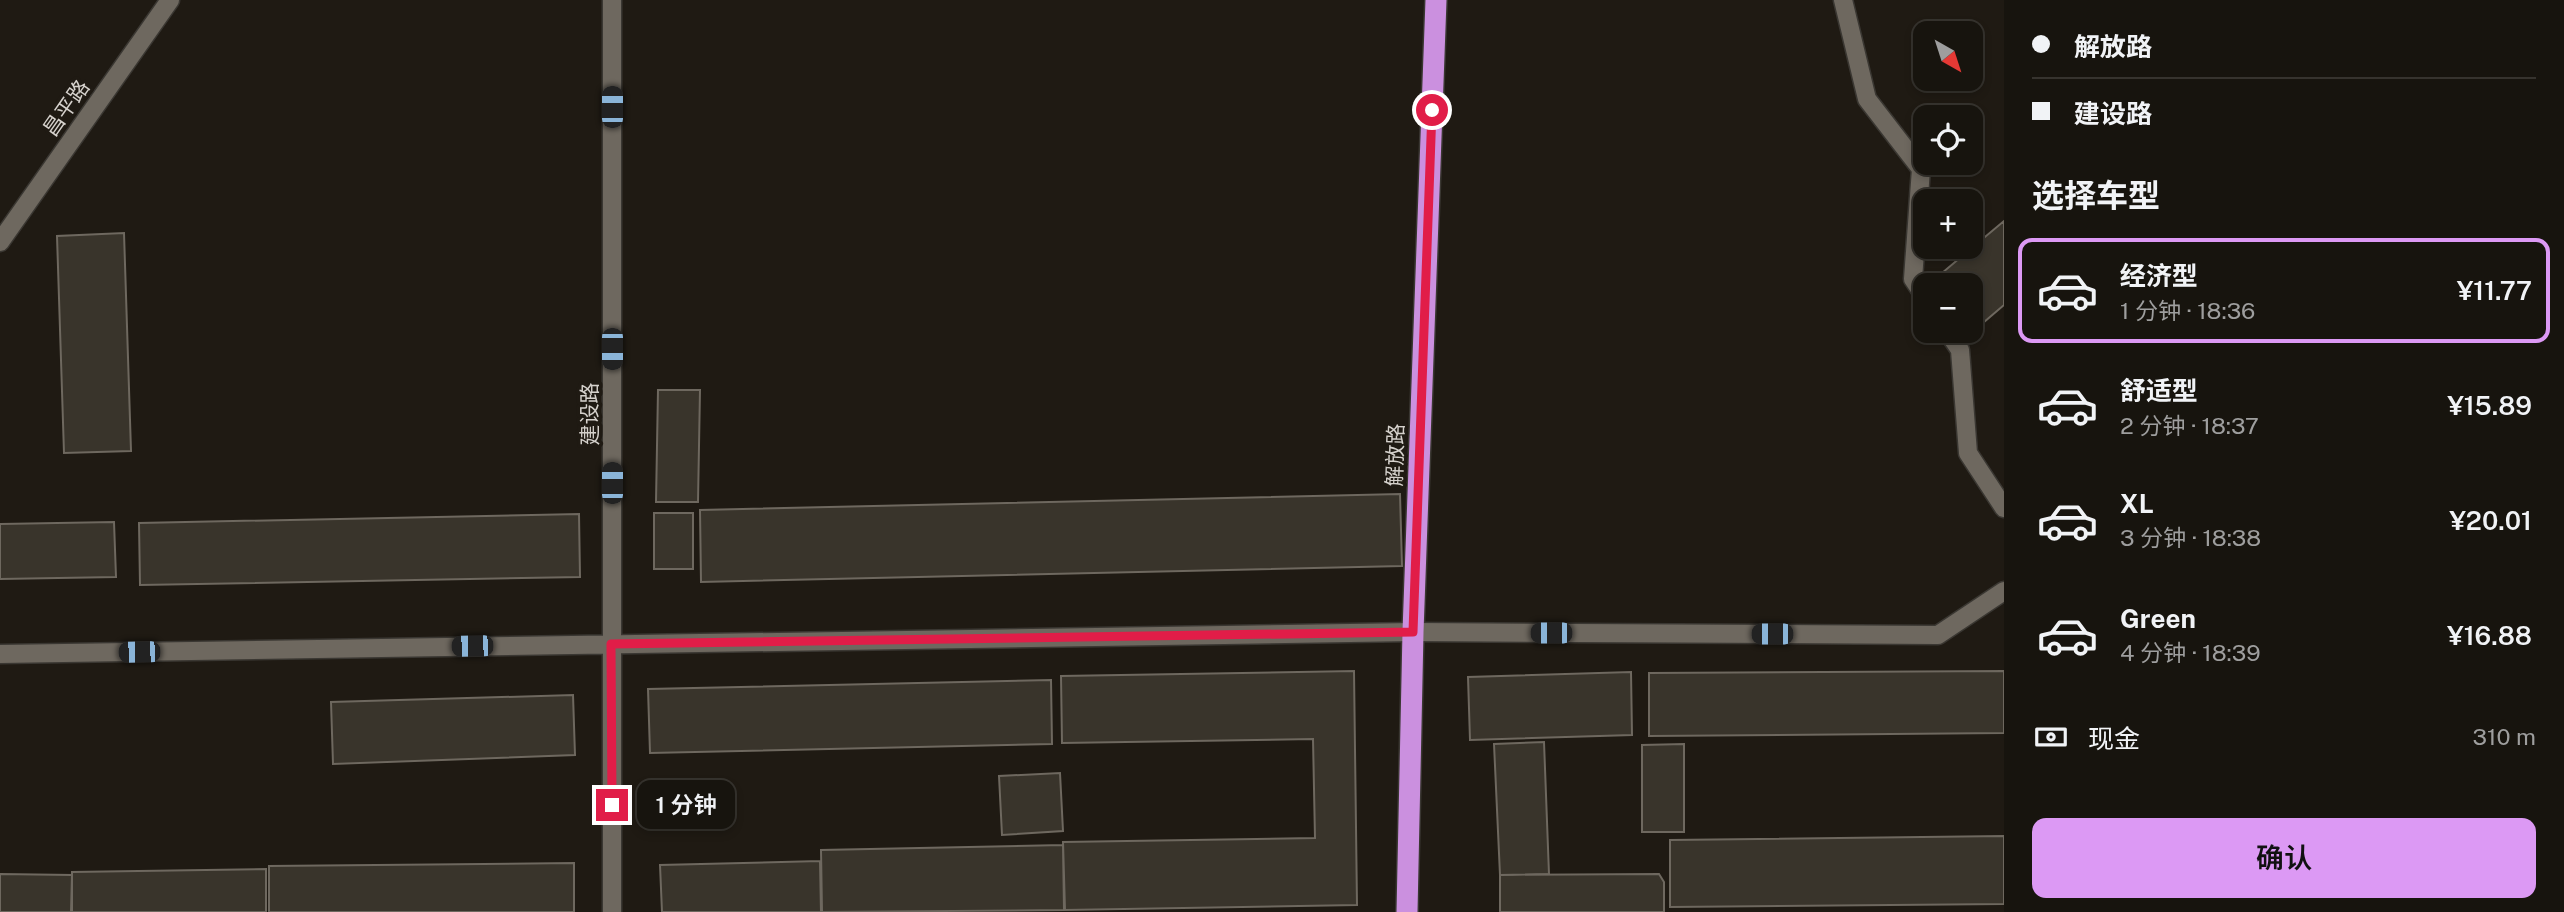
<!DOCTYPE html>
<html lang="zh">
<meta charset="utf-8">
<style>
:root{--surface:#17140e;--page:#201d17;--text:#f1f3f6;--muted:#9e9e9e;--line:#36332e;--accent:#dc99f4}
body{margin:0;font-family:"Public Sans","Noto Sans SC",sans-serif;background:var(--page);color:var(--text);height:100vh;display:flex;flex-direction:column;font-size:26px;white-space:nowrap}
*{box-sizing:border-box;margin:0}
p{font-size:23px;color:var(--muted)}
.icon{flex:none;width:38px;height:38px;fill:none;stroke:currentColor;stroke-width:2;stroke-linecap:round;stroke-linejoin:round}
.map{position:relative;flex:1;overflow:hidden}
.panel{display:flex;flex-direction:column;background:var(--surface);width:560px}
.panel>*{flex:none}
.top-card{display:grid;align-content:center;height:154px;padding:0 28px;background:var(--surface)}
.needle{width:46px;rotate:141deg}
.fabs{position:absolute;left:1913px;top:21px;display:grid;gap:14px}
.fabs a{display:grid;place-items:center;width:70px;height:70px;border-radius:14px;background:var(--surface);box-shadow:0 4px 10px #0003,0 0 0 2px var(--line);font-size:35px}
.end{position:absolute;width:32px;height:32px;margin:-16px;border:9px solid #e11d48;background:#fff;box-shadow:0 0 0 4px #fff}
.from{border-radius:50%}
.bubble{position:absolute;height:49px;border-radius:14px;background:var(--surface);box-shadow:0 4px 10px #0003,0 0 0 2px var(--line);font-size:23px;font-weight:600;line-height:49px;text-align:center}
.car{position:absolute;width:21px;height:42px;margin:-21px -10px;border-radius:9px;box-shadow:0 0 5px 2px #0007;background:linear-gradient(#222 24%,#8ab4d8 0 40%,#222 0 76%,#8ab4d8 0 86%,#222 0)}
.top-card b{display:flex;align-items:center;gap:24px;height:66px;font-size:26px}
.top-card b+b{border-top:2px solid var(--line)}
.top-card i{width:18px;height:18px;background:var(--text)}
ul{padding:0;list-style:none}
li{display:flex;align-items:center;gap:21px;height:105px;margin:0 14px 10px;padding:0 14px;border:4px solid transparent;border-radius:14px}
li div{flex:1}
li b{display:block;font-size:26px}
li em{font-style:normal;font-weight:600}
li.active{border-color:var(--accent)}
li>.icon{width:63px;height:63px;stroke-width:1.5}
h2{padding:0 28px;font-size:32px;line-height:84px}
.pay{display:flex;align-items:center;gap:18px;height:77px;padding:0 28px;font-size:26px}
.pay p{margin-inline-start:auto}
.primary-button{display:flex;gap:14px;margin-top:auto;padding:14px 28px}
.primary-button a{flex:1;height:80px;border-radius:14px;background:var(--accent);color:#111;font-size:28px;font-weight:600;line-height:80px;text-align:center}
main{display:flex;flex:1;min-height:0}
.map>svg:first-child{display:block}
.building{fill:#39342b;stroke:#6e685f;stroke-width:2}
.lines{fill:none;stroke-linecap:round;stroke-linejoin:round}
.street-casing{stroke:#3a3732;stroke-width:21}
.highway-casing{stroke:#3a3732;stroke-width:24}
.street{stroke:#6e685f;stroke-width:18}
.highway{stroke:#cb90df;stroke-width:21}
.route{stroke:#e11d48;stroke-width:9}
.labels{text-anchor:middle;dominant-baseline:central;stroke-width:7;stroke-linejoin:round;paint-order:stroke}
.street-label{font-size:21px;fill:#d5d1cc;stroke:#1f1a13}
</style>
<main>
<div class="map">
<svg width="2004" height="912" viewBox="0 0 2004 912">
<rect width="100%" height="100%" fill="#1f1a13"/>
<!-- building -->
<path class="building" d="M 2004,221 L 2004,305 L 1977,328 L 1970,320 L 1970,285 L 1942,285 L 1936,278 Z
M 124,233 L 131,451 L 64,453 L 57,236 Z
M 658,390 L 700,390 L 698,502 L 656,502 Z
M 1400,494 L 1402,566 L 701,582 L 700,510 Z
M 654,513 L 693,513 L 693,569 L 654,569 Z
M 579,514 L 580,577 L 140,585 L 139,523 Z
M 114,522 L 116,577 L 0,579 L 0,524 Z
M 1354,671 L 1357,905 L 1065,910 L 1063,842 L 1315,838 L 1313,739 L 1062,743 L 1061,676 Z
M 2004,671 L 2004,733 L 1649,736 L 1649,673 Z
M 1631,672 L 1632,735 L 1470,740 L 1468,677 Z
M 1051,680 L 1052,744 L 650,753 L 648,689 Z
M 573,695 L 575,755 L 333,764 L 331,702 Z
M 1544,742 L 1549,874 L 1500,875 L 1494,744 Z
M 1684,744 L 1684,832 L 1642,832 L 1642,745 Z
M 1060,773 L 1063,831 L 1002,835 L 999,776 Z
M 2004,836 L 2004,904 L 1670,907 L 1670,840 Z
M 1063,845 L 1064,910 L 822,912 L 821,850 Z
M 820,861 L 821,912 L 662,912 L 660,865 Z
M 574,863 L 574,912 L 269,912 L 269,866 Z
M 266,869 L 266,912 L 72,912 L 72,872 Z
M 0,874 L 72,875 L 71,912 L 0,912 Z
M 1659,874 L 1664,882 L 1664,912 L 1500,912 L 1500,875 Z"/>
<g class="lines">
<defs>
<path id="street" d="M 612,0 L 612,912
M 1843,0 L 1867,99 L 1921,169 L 1913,279 L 1925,297
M 0,242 L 170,0
M 1947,331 L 1960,350 L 1968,453 L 2004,508
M 0,654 L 1413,632 L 1938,635 L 2004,591"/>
<path id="highway" d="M 1407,912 L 1413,632 L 1436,0"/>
</defs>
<!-- street casing -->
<use href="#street" class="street-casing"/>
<!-- highway casing -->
<use href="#highway" class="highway-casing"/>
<!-- street -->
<use href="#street" class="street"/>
<!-- highway -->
<use href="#highway" class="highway"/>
</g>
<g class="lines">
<!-- route -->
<path class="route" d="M 612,805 L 611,644 L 1413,632 L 1432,110"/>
</g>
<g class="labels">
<!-- street labels -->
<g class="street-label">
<text transform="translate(66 108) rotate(-55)">昌平路</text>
<text transform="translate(589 414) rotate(-90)">建设路</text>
<text transform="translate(1395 455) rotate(-88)">解放路</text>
</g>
</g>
</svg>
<div class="fabs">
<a><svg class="needle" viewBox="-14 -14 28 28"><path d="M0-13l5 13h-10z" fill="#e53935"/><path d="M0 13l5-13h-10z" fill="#9e9e9e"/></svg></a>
<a><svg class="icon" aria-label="locate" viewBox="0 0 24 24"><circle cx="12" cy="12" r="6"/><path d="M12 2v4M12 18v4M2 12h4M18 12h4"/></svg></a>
<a>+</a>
<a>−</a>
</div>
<i class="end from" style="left:1432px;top:110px"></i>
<i class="end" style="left:612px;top:805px"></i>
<div class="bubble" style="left:637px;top:780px;width:98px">1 分钟</div>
<i class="car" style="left:612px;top:107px;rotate:0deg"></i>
<i class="car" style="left:612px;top:349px;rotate:180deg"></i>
<i class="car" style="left:612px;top:483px;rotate:0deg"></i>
<i class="car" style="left:1551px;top:633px;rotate:270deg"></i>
<i class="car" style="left:1772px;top:634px;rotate:270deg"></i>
<i class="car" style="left:472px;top:646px;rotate:269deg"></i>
<i class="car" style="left:139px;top:652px;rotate:269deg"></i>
</div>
<section class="panel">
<div class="top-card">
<b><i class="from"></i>解放路</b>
<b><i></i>建设路</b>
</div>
<h2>选择车型</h2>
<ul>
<li class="active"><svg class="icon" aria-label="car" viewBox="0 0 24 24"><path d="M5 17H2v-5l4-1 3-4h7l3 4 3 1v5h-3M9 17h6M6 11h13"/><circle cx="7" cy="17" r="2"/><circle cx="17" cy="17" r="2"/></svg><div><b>经济型</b><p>1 分钟 · 18:36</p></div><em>¥11.77</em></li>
<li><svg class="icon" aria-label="car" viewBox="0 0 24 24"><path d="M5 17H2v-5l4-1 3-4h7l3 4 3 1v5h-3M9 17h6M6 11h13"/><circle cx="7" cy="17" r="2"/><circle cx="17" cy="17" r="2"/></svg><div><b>舒适型</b><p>2 分钟 · 18:37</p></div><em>¥15.89</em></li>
<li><svg class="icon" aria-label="car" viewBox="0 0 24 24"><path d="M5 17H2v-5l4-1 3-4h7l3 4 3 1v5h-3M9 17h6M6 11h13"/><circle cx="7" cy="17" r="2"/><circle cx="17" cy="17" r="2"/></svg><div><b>XL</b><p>3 分钟 · 18:38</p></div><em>¥20.01</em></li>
<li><svg class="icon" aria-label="car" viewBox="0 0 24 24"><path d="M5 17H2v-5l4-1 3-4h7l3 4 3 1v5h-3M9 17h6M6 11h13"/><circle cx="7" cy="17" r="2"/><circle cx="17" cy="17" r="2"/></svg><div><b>Green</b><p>4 分钟 · 18:39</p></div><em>¥16.88</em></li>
</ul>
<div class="pay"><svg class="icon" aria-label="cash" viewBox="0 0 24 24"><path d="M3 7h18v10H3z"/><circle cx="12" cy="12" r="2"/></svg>现金<p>310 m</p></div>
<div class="primary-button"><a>确认</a></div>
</section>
</main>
